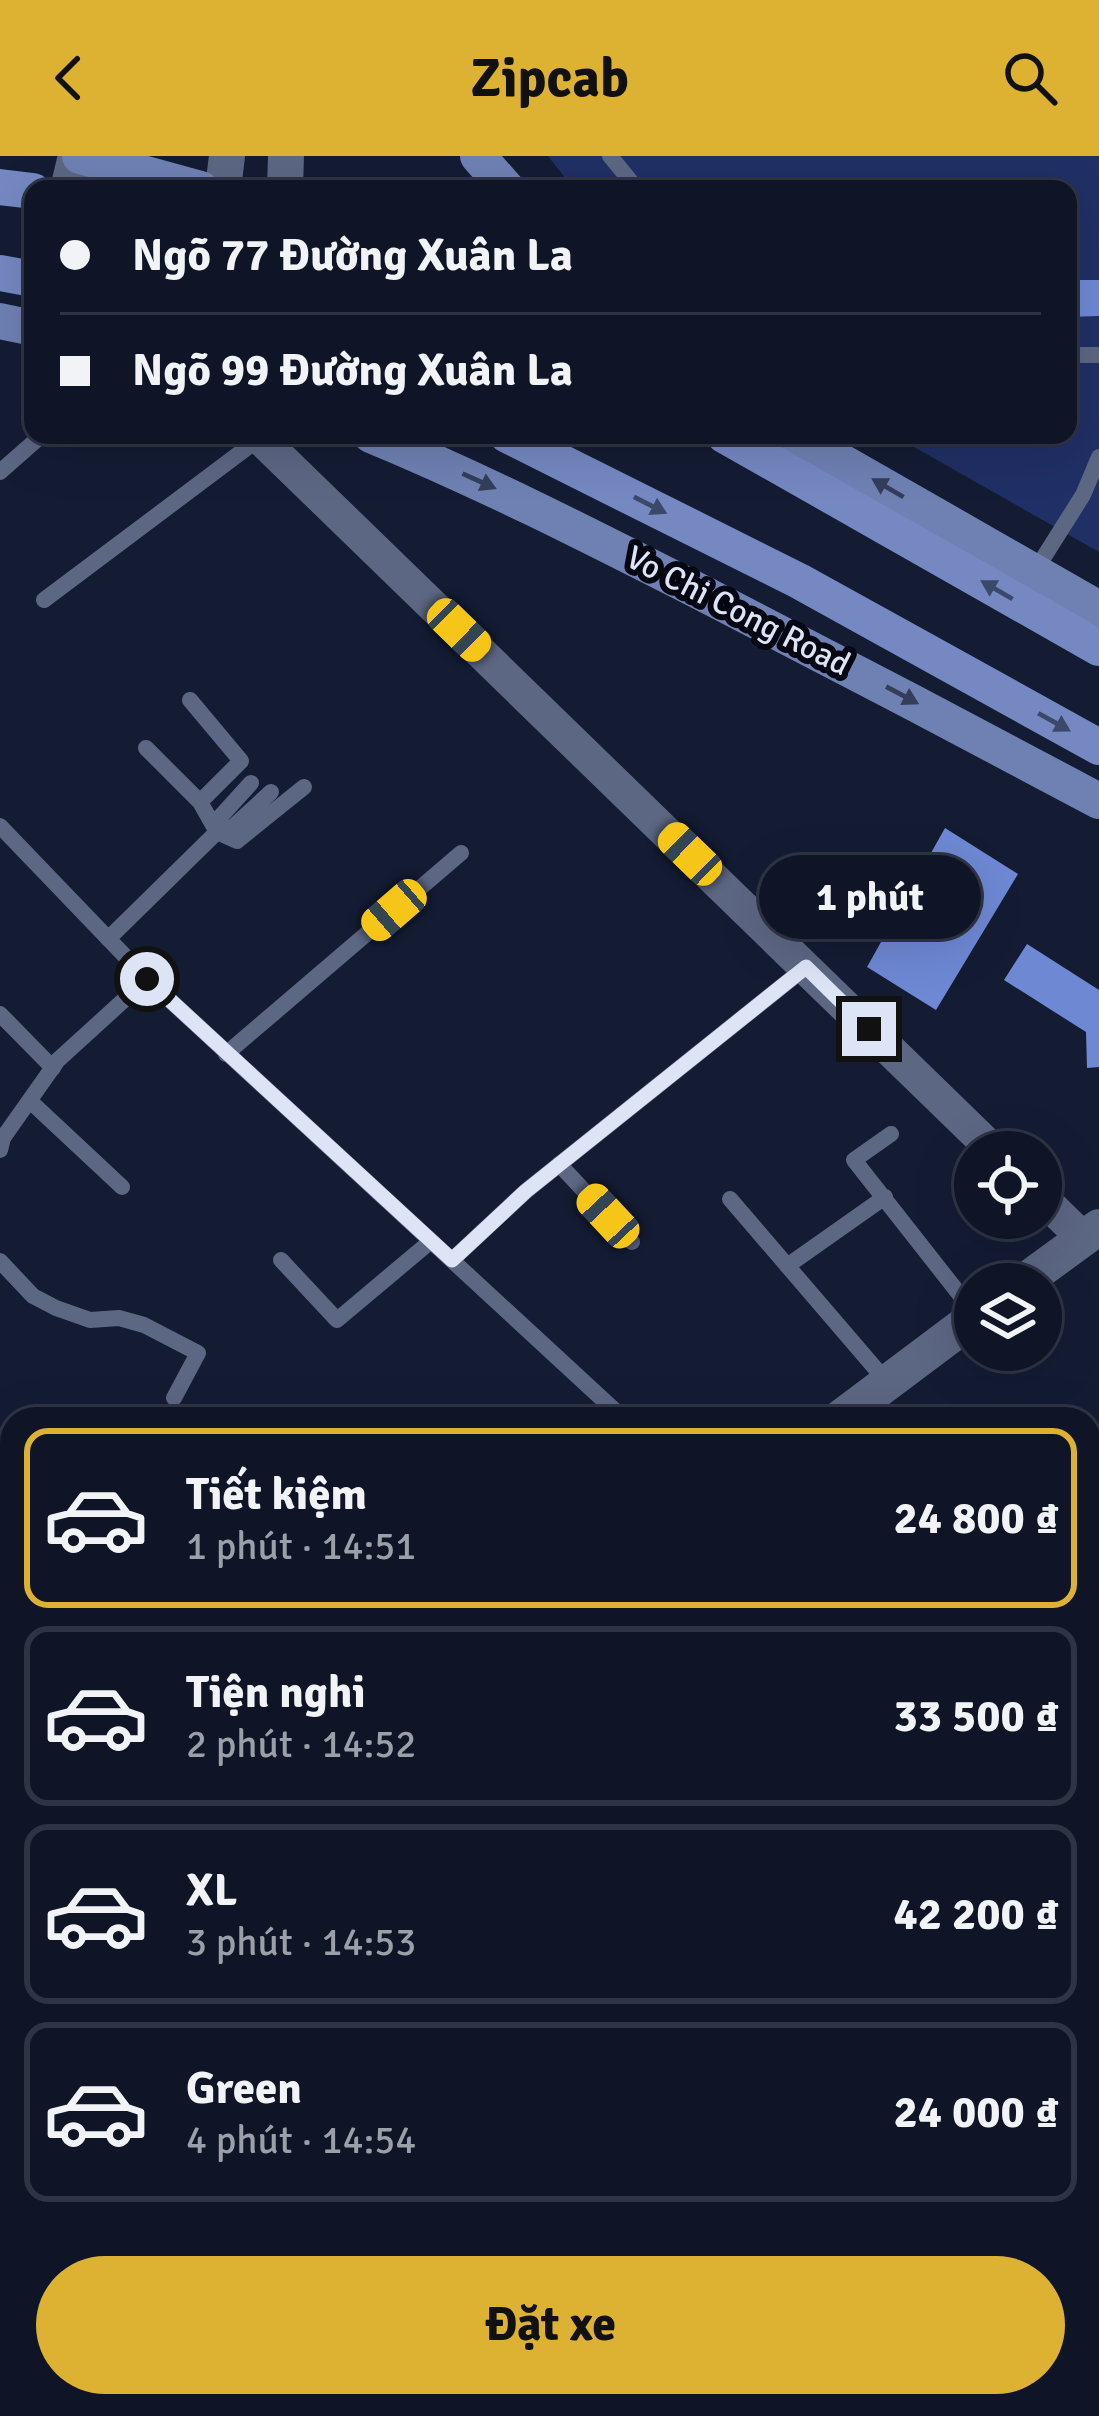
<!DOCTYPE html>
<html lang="vi">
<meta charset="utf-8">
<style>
:root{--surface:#0f1527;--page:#1d2233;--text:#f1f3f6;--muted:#9b9fa7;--line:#2f3444;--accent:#ddb233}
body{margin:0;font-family:Signika,sans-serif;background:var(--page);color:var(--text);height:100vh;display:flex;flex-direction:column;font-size:45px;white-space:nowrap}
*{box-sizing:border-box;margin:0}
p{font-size:39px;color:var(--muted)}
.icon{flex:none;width:66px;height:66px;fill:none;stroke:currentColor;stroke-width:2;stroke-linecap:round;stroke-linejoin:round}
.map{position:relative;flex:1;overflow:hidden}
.panel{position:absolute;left:0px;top:1251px;width:1101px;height:1011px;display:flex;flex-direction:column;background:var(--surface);border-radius:36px 36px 0 0;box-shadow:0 12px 48px #0002,0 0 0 3px var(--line)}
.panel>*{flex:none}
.hud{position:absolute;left:24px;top:24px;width:1053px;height:264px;border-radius:24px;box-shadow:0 12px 48px #0002,0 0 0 3px var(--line);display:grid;align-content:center;height:264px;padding:0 36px;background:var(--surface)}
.tools{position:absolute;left:954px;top:975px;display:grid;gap:24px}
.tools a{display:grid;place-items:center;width:108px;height:108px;border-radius:50%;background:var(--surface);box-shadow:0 12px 48px #0002,0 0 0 3px var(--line);font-size:60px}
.end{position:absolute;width:54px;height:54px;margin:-27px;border:15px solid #dde4f5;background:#111;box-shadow:0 0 0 6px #111}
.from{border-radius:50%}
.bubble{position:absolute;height:84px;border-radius:42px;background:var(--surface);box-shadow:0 12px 48px #0002,0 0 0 3px var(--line);font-size:39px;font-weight:700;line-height:84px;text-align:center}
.car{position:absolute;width:36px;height:72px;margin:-36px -18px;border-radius:15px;box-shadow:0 0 9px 3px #0007;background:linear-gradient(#f5c518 24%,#345 0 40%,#f5c518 0 76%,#345 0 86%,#f5c518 0)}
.hud b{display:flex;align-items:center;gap:42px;height:114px;font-size:45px}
.hud b+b{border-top:3px solid var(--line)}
.hud i{width:30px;height:30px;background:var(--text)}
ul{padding:21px 0 0;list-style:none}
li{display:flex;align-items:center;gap:36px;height:180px;margin:0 24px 18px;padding:0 12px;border:6px solid var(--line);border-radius:24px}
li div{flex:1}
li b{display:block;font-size:45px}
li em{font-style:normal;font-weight:700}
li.active{border-color:var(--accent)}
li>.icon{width:108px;height:108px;stroke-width:1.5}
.action{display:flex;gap:24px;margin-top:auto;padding:24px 36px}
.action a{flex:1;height:138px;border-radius:72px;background:var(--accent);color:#111;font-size:48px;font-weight:700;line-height:138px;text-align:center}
header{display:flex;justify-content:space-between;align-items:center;height:156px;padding:0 36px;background:var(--accent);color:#111;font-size:54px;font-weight:700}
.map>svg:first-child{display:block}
.green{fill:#202f65}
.building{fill:#6f88d4}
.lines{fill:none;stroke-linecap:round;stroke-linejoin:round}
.service{stroke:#5c6784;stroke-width:16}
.minor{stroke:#5c6784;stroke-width:33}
.tertiary{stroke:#5c6784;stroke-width:36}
.secondary{stroke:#5c6784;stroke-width:36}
.primary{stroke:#6f80b3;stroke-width:36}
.trunk{stroke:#7588c2;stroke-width:36}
.oneway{fill:#343d5a}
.oneway2{fill:#3c486a}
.route{stroke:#dde4f5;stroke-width:15}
.labels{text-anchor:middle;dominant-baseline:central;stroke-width:12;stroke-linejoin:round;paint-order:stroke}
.street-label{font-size:33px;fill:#dde4f5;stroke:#040711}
</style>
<header><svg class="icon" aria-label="back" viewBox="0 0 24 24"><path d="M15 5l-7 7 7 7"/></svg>Zipcab<svg class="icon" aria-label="search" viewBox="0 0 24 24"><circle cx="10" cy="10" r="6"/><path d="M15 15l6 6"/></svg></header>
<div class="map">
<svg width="1099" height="2260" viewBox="0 0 1099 2260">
<rect width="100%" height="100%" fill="#141c34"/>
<!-- green -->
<path class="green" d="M 548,0 L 1099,0 L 1099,396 L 893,279 L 1068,279 L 1068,33 L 574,33 Z"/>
<!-- building -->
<path class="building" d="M 1068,124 L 1099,124 L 1099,160 L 1068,161 Z
M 945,672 L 1018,718 L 936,854 L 867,811 Z
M 1027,788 L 1099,834 L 1099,911 L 1087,912 L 1086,876 L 1004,824 Z"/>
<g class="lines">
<!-- service -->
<path class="service" d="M 610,0 L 637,33
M 1068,199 L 1099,199
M 0,316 L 42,279
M 1035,415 L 1083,339 L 1099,301
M 44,444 L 260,282
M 146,592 L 200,646
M 0,670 L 147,823 L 624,1263
M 217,676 L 237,685 L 304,631
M 217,676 L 233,671 L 271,636
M 217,676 L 221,660 L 251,627
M 108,783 L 217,676 L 200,646 L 241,605 L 190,544
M 0,858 L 53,912
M 226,898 L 461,697
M 30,945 L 122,1031
M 891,978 L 854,1004 L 975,1158
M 0,994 L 3,982 L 58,904 L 147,823
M 559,1008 L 632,1086
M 730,1043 L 887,1226
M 281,1104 L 337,1164 L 431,1085
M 452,1104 L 526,1035 L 806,811
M 0,1105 L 33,1140 L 56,1152 L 90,1164 L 119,1162 L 144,1169 L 198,1197 L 174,1242
M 787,1110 L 885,1041
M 435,1260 L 438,1263
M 0,1838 L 12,1854
M 0,2244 L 12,2244
M 810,2250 L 810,2260
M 213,2260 L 214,2250"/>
<!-- minor -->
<path class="minor" d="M 260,279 L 260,282 L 995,996
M 1041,1041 L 1084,1083
M 1089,1781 L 1099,1781
M 527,2260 L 529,2250"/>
<!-- tertiary -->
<path class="tertiary" d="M 1021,1128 L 1099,1071
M 839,1263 L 975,1161
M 0,1898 L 12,1889"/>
<!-- secondary -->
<path class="secondary" d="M 68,33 L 76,0
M 223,33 L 227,0
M 285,33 L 286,0"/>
<!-- primary -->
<path class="primary" d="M 80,0 L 201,33
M 478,0 L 507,33
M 0,165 L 33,172
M 371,279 C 487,327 598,384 710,441 C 840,508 970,576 1099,645
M 795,279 L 1099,453"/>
<!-- trunk -->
<path class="trunk" d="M 0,31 L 33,35
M 0,117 L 33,123
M 507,279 L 799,425 L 1099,591
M 724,279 L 1099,492"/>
</g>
<!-- one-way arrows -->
<defs><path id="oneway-solid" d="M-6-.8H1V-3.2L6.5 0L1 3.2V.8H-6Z" transform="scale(3)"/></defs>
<g class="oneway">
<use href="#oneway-solid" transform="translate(479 325) rotate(24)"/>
<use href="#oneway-solid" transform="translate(888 332) rotate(-150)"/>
<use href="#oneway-solid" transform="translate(902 539) rotate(28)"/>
</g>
<g class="oneway2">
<use href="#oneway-solid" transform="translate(650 349) rotate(27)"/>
<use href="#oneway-solid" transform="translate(997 434) rotate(-150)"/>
<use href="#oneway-solid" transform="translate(1054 566) rotate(29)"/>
</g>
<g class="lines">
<!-- route -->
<path class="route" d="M 147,823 L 452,1104 L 526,1035 L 806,811 L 869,873"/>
</g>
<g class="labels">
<!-- street labels -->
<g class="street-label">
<text transform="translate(738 455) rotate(27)">Vo Chi Cong Road</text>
</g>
</g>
</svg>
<div class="tools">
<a><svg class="icon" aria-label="locate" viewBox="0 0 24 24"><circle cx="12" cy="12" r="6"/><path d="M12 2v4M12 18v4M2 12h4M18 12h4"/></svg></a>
<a><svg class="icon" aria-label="layers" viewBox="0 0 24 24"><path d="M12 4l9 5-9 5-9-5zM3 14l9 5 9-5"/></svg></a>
</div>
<i class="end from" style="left:147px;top:823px"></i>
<i class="end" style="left:869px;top:873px"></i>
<div class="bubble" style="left:759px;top:699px;width:222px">1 phút</div>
<i class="car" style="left:459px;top:474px;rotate:134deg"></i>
<i class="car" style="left:690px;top:698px;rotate:314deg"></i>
<i class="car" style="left:394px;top:754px;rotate:229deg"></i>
<i class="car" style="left:608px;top:1060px;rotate:317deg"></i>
<div class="hud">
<b><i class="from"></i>Ngõ 77 Đường Xuân La</b>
<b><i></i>Ngõ 99 Đường Xuân La</b>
</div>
<section class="panel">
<ul>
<li class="active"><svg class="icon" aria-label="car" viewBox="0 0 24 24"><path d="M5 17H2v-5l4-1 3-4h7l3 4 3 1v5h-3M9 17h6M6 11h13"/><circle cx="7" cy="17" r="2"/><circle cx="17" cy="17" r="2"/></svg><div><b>Tiết kiệm</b><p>1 phút · 14:51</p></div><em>24 800 ₫</em></li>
<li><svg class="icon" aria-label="car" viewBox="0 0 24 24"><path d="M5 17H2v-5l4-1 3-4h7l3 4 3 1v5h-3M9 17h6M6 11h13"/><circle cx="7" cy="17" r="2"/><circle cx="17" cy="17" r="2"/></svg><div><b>Tiện nghi</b><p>2 phút · 14:52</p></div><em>33 500 ₫</em></li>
<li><svg class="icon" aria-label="car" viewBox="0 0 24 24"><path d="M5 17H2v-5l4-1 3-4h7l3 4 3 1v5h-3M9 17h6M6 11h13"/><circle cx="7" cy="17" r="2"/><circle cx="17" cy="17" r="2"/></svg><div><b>XL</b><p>3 phút · 14:53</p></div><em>42 200 ₫</em></li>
<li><svg class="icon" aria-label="car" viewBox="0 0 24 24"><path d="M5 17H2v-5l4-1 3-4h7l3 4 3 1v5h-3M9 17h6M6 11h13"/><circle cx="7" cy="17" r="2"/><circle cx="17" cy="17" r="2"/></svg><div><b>Green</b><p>4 phút · 14:54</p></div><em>24 000 ₫</em></li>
</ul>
<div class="action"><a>Đặt xe</a></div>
</section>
</div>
